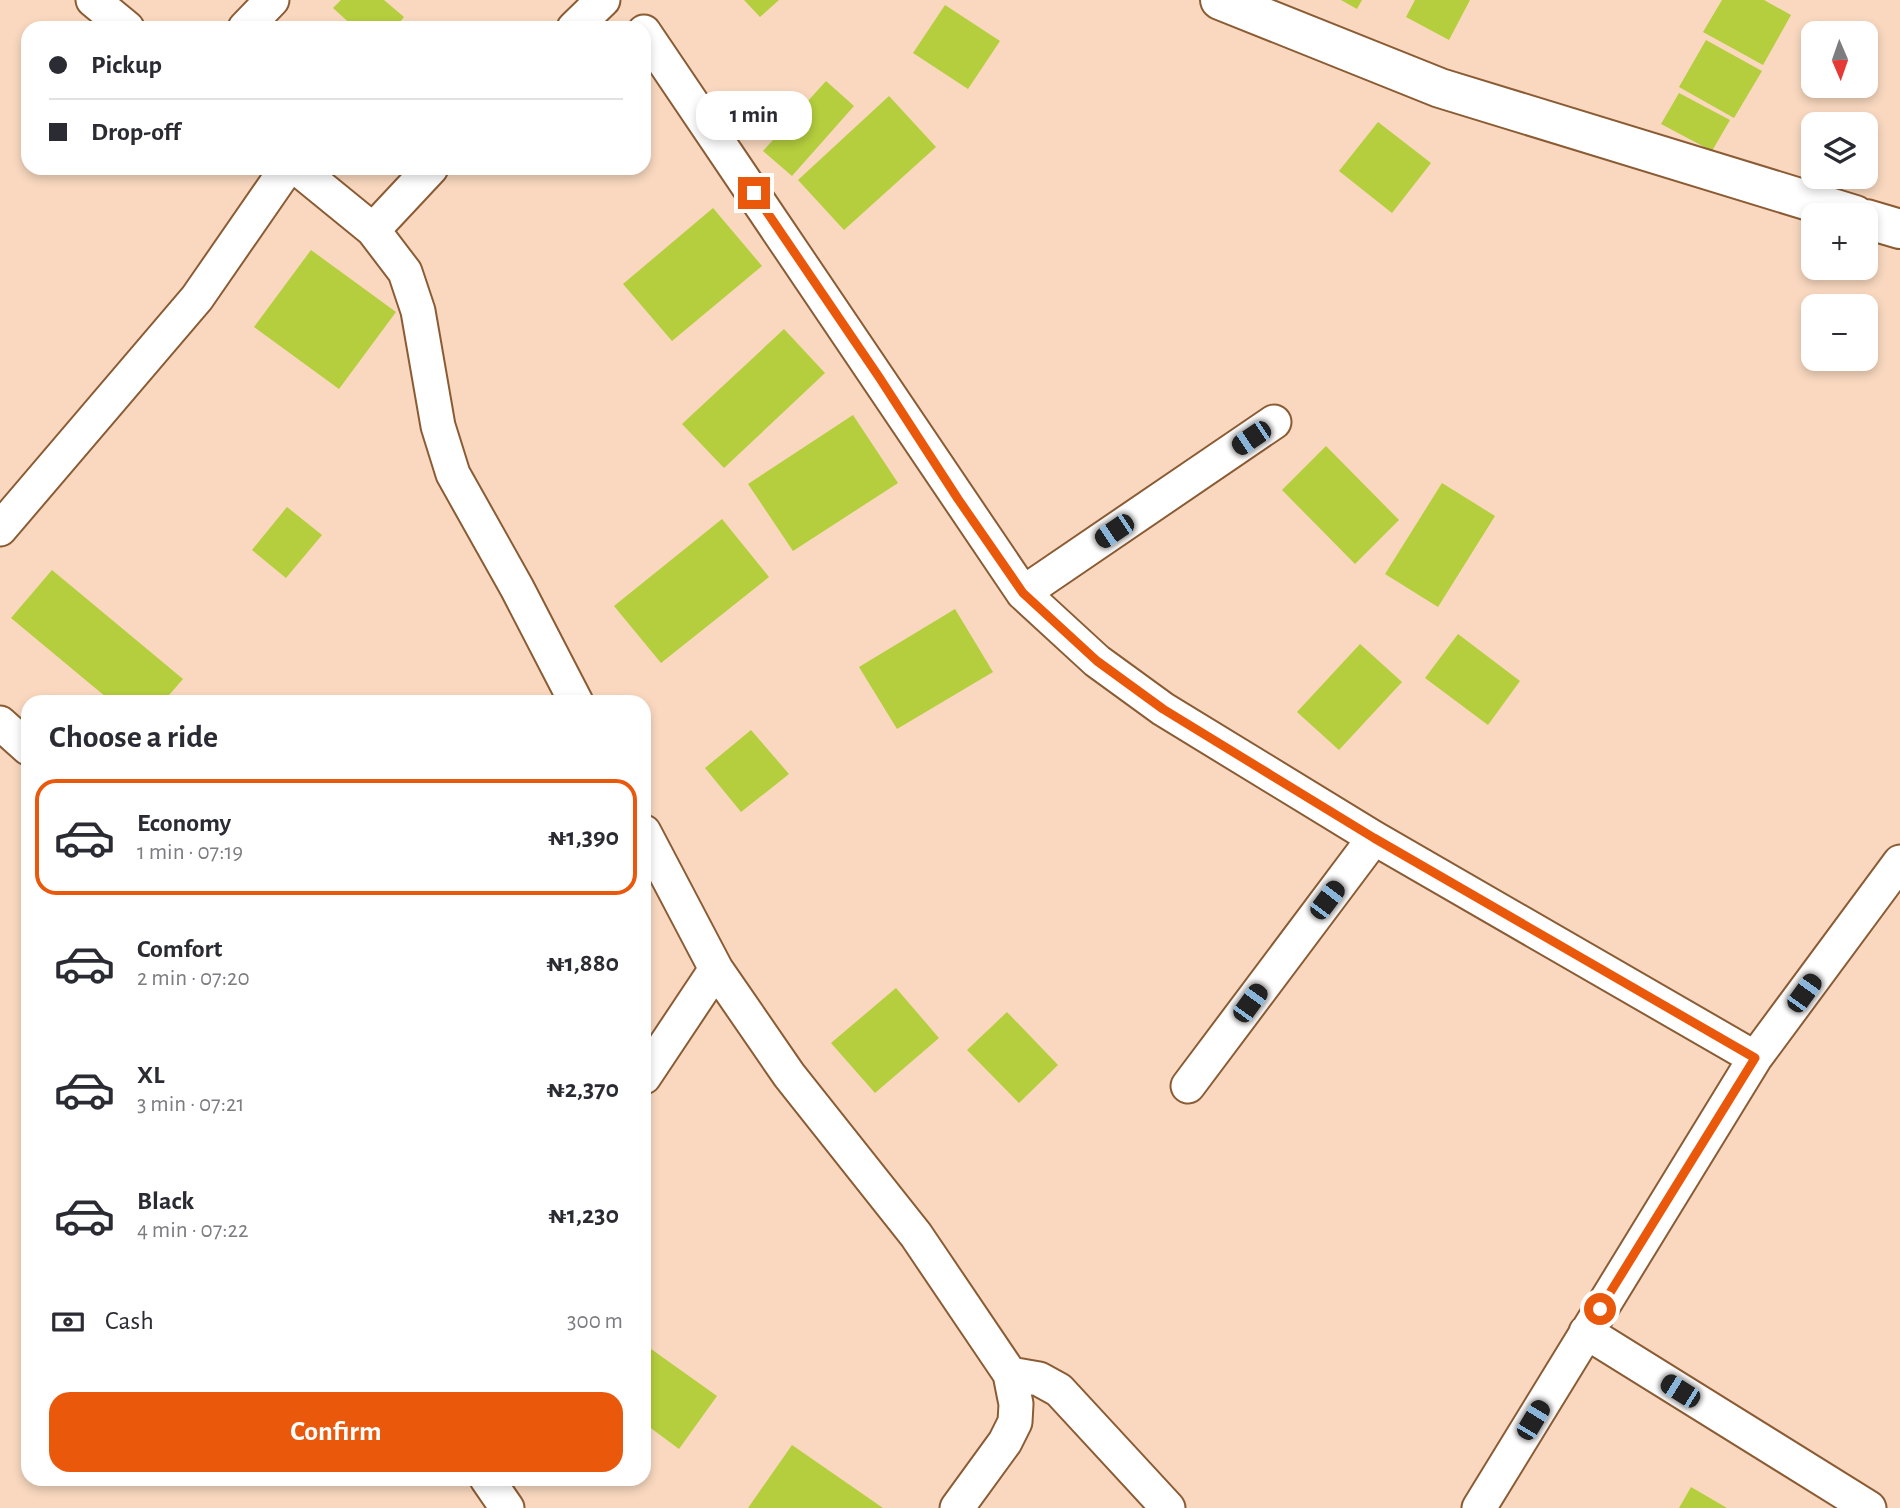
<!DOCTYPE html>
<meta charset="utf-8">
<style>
:root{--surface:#fff;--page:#f2f2f3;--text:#2b2b33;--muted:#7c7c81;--line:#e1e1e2;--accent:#ea580c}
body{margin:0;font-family:"Alegreya Sans",sans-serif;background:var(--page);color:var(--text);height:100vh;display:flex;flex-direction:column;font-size:26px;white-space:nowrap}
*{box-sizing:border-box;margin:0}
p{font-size:23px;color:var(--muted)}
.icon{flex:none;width:38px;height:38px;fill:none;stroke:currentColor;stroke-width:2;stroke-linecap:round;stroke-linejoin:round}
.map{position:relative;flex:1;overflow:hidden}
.sheet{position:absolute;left:21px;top:695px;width:630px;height:791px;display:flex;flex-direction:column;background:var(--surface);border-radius:21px;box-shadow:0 4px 10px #0003}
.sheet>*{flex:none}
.top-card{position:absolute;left:21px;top:21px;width:630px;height:154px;border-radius:21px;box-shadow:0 4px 10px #0003;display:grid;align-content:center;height:154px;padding:0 28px;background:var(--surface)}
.needle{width:46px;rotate:178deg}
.buttons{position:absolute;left:1801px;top:21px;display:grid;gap:14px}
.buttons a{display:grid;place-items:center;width:77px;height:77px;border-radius:14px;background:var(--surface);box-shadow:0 4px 10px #0003;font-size:35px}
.end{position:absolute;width:32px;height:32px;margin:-16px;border:9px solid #ea580c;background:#fff;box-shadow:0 0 0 4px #fff}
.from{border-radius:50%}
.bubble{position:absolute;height:49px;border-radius:21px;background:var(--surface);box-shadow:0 4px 10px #0003;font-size:23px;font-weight:700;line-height:49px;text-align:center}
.car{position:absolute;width:21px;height:42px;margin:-21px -10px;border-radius:9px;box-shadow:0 0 5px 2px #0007;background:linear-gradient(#222 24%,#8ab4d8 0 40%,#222 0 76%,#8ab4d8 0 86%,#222 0)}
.top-card b{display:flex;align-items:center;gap:24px;height:66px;font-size:26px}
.top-card b+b{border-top:2px solid var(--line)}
.top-card i{width:18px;height:18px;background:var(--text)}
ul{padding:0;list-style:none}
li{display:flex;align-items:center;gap:21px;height:116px;margin:0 14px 10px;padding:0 14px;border:4px solid transparent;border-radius:21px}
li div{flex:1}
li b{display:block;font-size:26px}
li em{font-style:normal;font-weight:700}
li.on{border-color:var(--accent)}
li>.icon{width:63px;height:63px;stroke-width:1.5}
h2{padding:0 28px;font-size:32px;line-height:84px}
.pay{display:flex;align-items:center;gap:18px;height:77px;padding:0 28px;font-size:26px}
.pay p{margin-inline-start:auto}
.action{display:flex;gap:14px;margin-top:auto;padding:14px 28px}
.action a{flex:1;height:80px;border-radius:21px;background:var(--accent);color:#fff;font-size:28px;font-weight:700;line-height:80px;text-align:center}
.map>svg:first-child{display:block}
.building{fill:#b4ce3d}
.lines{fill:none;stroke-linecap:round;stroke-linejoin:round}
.street-casing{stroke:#8b5c34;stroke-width:37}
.secondary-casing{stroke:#8b5c34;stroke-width:42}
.street{stroke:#fff;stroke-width:33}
.secondary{stroke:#fff;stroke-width:38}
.route{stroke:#ea580c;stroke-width:9}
</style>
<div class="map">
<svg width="1900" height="1508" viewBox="0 0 1900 1508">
<rect width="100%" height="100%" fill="#f9d8bf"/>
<!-- building -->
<path class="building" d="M 341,0 L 384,0 L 404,17 L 395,28 L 355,28 L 333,8 Z
M 744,0 L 779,0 L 760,17 Z
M 1341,0 L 1362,0 L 1357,9 Z
M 1415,0 L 1470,0 L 1449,40 L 1406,17 Z
M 1722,0 L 1764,0 L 1791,15 L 1763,65 L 1703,32 Z
M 945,5 L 1000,41 L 968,89 L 913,53 Z
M 1706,40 L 1762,71 L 1734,118 L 1679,87 Z
M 826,81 L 854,106 L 792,176 L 763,151 Z
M 1679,93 L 1730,120 L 1712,151 L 1661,124 Z
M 889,96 L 936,147 L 844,230 L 798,180 Z
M 1378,122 L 1431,163 L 1392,213 L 1339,171 Z
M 713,208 L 762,266 L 672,341 L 623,284 Z
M 311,250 L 396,312 L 339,389 L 254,327 Z
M 784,329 L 825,373 L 724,468 L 682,424 Z
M 853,415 L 898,483 L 793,551 L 748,484 Z
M 1326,446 L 1399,520 L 1355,564 L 1282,490 Z
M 1442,483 L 1495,516 L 1438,607 L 1385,574 Z
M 287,507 L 322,535 L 286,578 L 252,550 Z
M 722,519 L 769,577 L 661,663 L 614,606 Z
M 52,570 L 183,679 L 163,702 L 112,702 L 11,618 Z
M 955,609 L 993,672 L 897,729 L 859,667 Z
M 1458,634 L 1520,681 L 1488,725 L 1425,678 Z
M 1360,644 L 1402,682 L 1339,750 L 1297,712 Z
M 751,730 L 789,774 L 741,812 L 705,768 Z
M 896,988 L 939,1038 L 875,1093 L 831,1043 Z
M 1007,1012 L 1058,1065 L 1019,1103 L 967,1050 Z
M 644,1344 L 717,1396 L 679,1449 L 644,1423 Z
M 792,1445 L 883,1508 L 748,1508 Z
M 1691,1487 L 1727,1508 L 1679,1508 Z"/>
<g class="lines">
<defs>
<path id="street" d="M 93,0 L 127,28
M 245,28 L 272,0
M 574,28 L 603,0
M 644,32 L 1023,593 L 1097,661 L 1163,709 L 1374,838 L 1755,1058
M 297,168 L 373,230 L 405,272 L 418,311 L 438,426 L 453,474 L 517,588 L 576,702
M 373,230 L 431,168
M 0,529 L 197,298 L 287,168
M 1023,593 L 1274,422
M 0,723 L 28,748
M 644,832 L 716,969 L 789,1075 L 916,1235 L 1010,1374 L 1016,1404 L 1015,1422 L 1005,1442 L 957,1508
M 644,1077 L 716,969
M 1188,1086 L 1374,838
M 1586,1332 L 1869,1508
M 1010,1374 L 1039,1379 L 1059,1390 L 1168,1508
M 487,1479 L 507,1508
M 1479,1508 L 1755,1058 L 1900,862"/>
<path id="secondary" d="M 1220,0 L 1440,88 L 1855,215
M 1866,219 L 1900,229"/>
</defs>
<!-- street casing -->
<use href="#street" class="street-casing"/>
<!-- secondary casing -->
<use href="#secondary" class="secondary-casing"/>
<!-- street -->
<use href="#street" class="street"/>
<!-- secondary -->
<use href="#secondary" class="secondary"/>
</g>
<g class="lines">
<!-- route -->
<path class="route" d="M 754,193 L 879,377 L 958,499 L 1023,593 L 1097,661 L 1163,709 L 1374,838 L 1755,1058 L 1600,1309"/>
</g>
</svg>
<div class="buttons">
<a><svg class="needle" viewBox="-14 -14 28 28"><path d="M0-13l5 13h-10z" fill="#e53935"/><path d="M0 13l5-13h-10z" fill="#7c7c81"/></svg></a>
<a><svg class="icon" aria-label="layers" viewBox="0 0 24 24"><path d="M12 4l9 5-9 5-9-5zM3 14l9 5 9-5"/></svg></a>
<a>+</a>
<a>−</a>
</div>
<i class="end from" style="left:1600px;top:1309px"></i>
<i class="end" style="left:754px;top:193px"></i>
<div class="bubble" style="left:696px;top:91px;width:116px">1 min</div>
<i class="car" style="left:1251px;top:438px;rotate:236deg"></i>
<i class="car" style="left:1114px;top:531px;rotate:236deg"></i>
<i class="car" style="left:1327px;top:900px;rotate:37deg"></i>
<i class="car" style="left:1804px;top:993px;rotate:36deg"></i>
<i class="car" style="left:1250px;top:1003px;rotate:36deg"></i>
<i class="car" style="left:1680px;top:1391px;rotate:302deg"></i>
<i class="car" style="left:1533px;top:1420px;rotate:31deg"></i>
<div class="top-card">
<b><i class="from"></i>Pickup</b>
<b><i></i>Drop-off</b>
</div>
<section class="sheet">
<h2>Choose a ride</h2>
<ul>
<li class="on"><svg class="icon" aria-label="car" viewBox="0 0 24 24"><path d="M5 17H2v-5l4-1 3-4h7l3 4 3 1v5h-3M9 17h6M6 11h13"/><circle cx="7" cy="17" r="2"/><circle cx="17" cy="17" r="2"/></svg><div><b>Economy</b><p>1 min · 07:19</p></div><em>₦1,390</em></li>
<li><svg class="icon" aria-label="car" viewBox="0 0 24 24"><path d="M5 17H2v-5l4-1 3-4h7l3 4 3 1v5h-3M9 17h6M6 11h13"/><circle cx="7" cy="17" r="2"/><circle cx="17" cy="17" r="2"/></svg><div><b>Comfort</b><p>2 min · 07:20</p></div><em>₦1,880</em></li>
<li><svg class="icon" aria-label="car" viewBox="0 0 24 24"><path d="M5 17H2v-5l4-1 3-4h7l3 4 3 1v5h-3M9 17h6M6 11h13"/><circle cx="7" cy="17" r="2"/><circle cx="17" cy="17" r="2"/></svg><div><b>XL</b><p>3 min · 07:21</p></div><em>₦2,370</em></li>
<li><svg class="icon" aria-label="car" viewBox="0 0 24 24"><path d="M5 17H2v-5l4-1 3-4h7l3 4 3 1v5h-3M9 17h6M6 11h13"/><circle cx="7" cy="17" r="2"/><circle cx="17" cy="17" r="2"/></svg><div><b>Black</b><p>4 min · 07:22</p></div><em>₦1,230</em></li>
</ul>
<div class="pay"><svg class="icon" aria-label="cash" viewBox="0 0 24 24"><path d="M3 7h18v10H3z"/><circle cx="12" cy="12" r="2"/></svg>Cash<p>300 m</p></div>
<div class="action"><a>Confirm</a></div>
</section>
</div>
